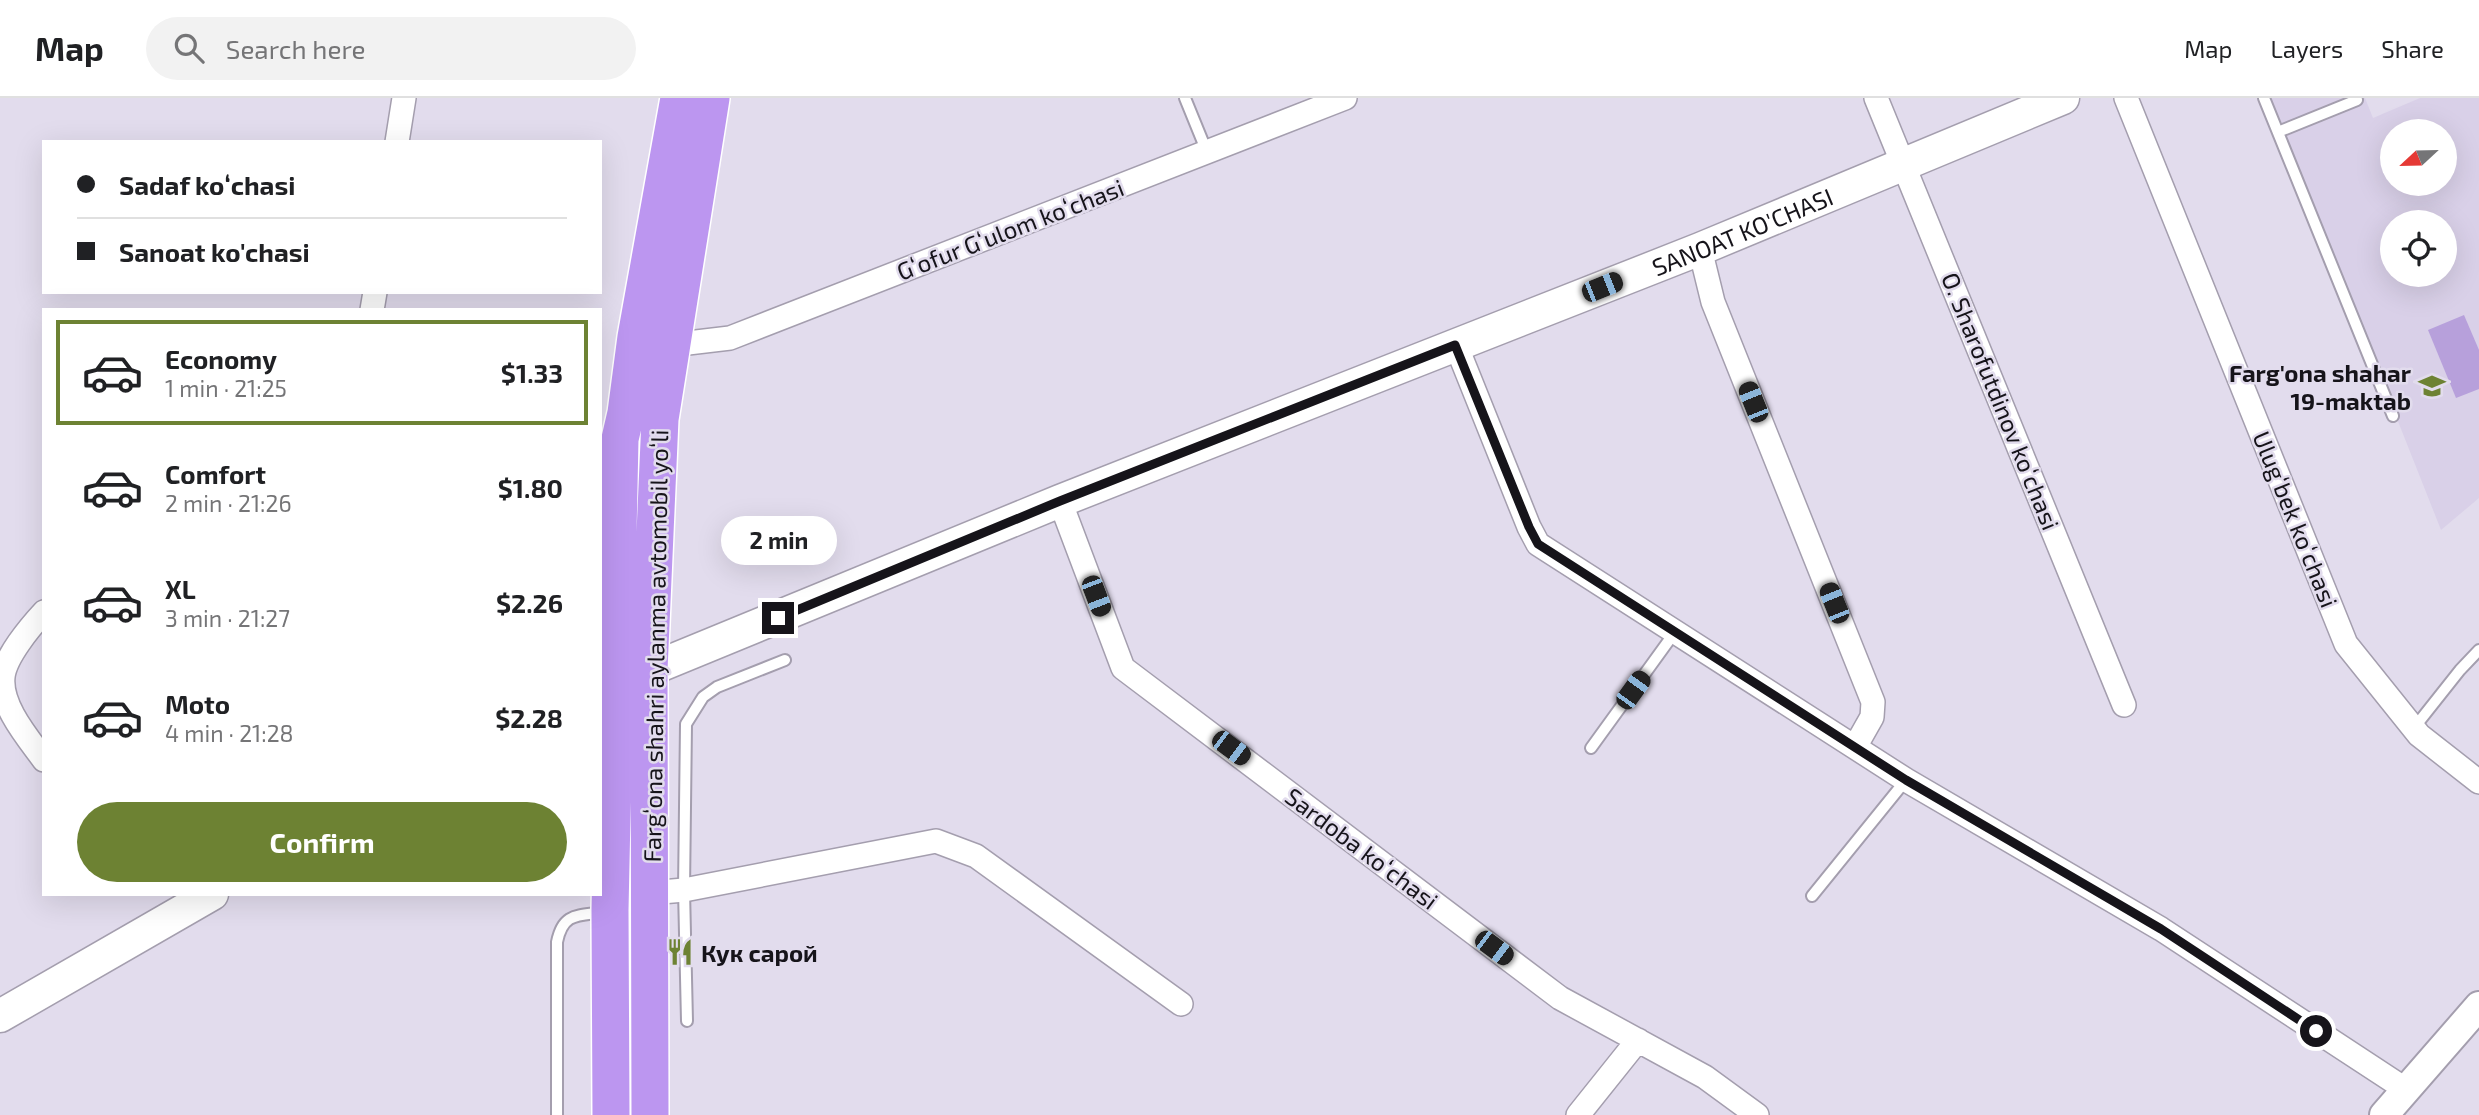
<!DOCTYPE html>
<meta charset="utf-8">
<style>
:root{--surface:#fff;--page:#f2f2f2;--text:#202124;--muted:#757577;--line:#e0e0e0;--accent:#6d8233}
body{margin:0;font-family:"Exo 2",sans-serif;background:var(--page);color:var(--text);height:100vh;display:flex;flex-direction:column;font-size:26px;white-space:nowrap}
*{box-sizing:border-box;margin:0}
p{font-size:23px;color:var(--muted)}
.icon{flex:none;width:38px;height:38px;fill:none;stroke:currentColor;stroke-width:2;stroke-linecap:round;stroke-linejoin:round}
.map{position:relative;flex:1;overflow:hidden}
.side{position:absolute;left:42px;top:210px;width:560px;height:588px;display:flex;flex-direction:column;background:var(--surface);border-radius:0px;box-shadow:0 7px 28px #0002}
.side>*{flex:none}
.guide{position:absolute;left:42px;top:42px;width:560px;height:154px;border-radius:0px;box-shadow:0 7px 28px #0002;display:grid;align-content:center;height:154px;padding:0 35px;background:var(--surface)}
.needle{width:46px;rotate:248deg}
.fabs{position:absolute;left:2380px;top:21px;display:grid;gap:14px}
.fabs a{display:grid;place-items:center;width:77px;height:77px;border-radius:50%;background:var(--surface);box-shadow:0 7px 28px #0002;font-size:35px}
.end{position:absolute;width:32px;height:32px;margin:-16px;border:9px solid #16141a;background:#fff;box-shadow:0 0 0 4px #fff}
.from{border-radius:50%}
.bubble{position:absolute;height:49px;border-radius:24px;background:var(--surface);box-shadow:0 7px 28px #0002;font-size:23px;font-weight:700;line-height:49px;text-align:center}
.car{position:absolute;width:21px;height:42px;margin:-21px -10px;border-radius:9px;box-shadow:0 0 5px 2px #0007;background:linear-gradient(#222 24%,#8ab4d8 0 40%,#222 0 76%,#8ab4d8 0 86%,#222 0)}
.guide b{display:flex;align-items:center;gap:24px;height:66px;font-size:26px}
.guide b+b{border-top:2px solid var(--line)}
.guide i{width:18px;height:18px;background:var(--text)}
ul{padding:12px 0 0;list-style:none}
li{display:flex;align-items:center;gap:21px;height:105px;margin:0 14px 10px;padding:0 21px;border:4px solid transparent;border-radius:0px}
li div{flex:1}
li b{display:block;font-size:26px}
li em{font-style:normal;font-weight:700}
li.current{border-color:var(--accent)}
li>.icon{width:63px;height:63px;stroke-width:1.5}
.cta{display:flex;gap:14px;margin-top:auto;padding:14px 35px}
.cta a{flex:1;height:80px;border-radius:42px;background:var(--accent);color:#fff;font-size:28px;font-weight:700;line-height:80px;text-align:center}
header{display:flex;align-items:center;gap:42px;box-sizing:border-box;height:98px;padding:0 35px;background:var(--surface);border-bottom:2px solid var(--line)}
header strong{font-size:33px}
nav{display:flex;gap:38px;margin-inline-start:auto;font-size:24px}
.search{width:490px;height:63px;background:var(--page);display:flex;align-items:center;gap:18px;box-sizing:border-box;padding:0 24px;border-radius:38px;color:var(--muted);font-size:26px}
.map>svg:first-child{display:block}
.built{fill:#d9d0e8;fill-rule:evenodd}
.green{fill:#b7a0db}
.lines{fill:none;stroke-linecap:round;stroke-linejoin:round}
.service-casing{stroke:#a49eae;stroke-width:14}
.minor-casing{stroke:#a49eae;stroke-width:26}
.tertiary-casing{stroke:#a49eae;stroke-width:32}
.secondary-casing{stroke:#a49eae;stroke-width:35}
.trunk-casing{stroke:#fff;stroke-width:40}
.service{stroke:#fff;stroke-width:10}
.minor{stroke:#fff;stroke-width:23}
.tertiary{stroke:#fff;stroke-width:28}
.secondary{stroke:#fff;stroke-width:32}
.trunk{stroke:#bc96f0;stroke-width:37}
.route{stroke:#16141a;stroke-width:9}
.labels{text-anchor:middle;dominant-baseline:central;stroke-width:5;stroke-linejoin:round;paint-order:stroke}
.street-label{font-size:24px;fill:#16141a;stroke:#e2dced}
.poi-label{font-size:24px;font-weight:bold;fill:#16141a;stroke:#e2dced;text-anchor:end}
</style>
<header>
<strong>Map</strong>
<div class="search"><svg class="icon" aria-label="search" viewBox="0 0 24 24"><circle cx="10" cy="10" r="6"/><path d="M15 15l6 6"/></svg>Search here</div>
<nav><a>Map</a><a>Layers</a><a>Share</a></nav>
</header>
<div class="map">
<svg width="2479" height="1017" viewBox="0 0 2479 1017">
<rect width="100%" height="100%" fill="#e2dced"/>
<!-- built -->
<path class="built" d="M 2270,0 L 2365,0 L 2373,20 L 2420,0 L 2479,0 L 2479,400 L 2441,432 ZM 2392,33 L 2445,33 L 2445,86 L 2392,86 ZM 2392,124 L 2445,124 L 2445,177 L 2392,177 Z"/>
<!-- green -->
<path class="green" d="M 2464,217 L 2479,252 L 2479,291 L 2456,300 L 2428,232 Z"/>
<g class="lines">
<defs>
<path id="service" d="M 1185,0 L 1207,54
M 2264,0 L 2393,318
M 2278,34 L 2357,2
M 2414,630 L 2460,572 L 2479,552
M 1591,650 L 1675,534
M 1812,798 L 1906,682
M 687,923 L 684,792 L 686,626 L 703,599 L 717,589 L 785,562
M 557,1017 L 557,844 C 563,814 578,818 604,814"/>
<path id="minor" d="M 1876,0 L 2124,607
M 2126,0 L 2346,546 L 2419,637 L 2479,684
M 397,44 L 404,0
M 1700,151 L 1713,204 L 1873,604 L 1872,619 L 1855,649
M 372,212 L 375,194
M 671,247 L 730,240 L 1345,0
M 1456,247 L 1529,429 L 1538,446 L 1906,682 L 2161,831 L 2405,991
M 1060,403 L 1123,570 L 1560,900 L 1705,979 L 1757,1017
M 44,514 C 30,529 5,559 3,579 C 0,608 28,640 44,662
M 650,795 L 684,792 L 936,743 L 976,758 L 1181,906
M 1578,1017 L 1638,942"/>
<path id="tertiary" d="M 2384,1017 L 2479,908"/>
<g id="secondary">
<path id="s1" d="M 626,579 L 649,572 L 1060,403 L 1700,151 L 2063,0"/>
<path d="M 0,918 L 212,796"/>
</g>
<path id="trunk" d="M 611,1017 L 610,812 L 620,341 L 626,315 L 636,239 L 679,0
M 650,1017 L 649,572 L 660,321 L 711,0"/>
</defs>
<!-- service casing -->
<use href="#service" class="service-casing"/>
<!-- minor casing -->
<use href="#minor" class="minor-casing"/>
<!-- tertiary casing -->
<use href="#tertiary" class="tertiary-casing"/>
<!-- secondary casing -->
<use href="#secondary" class="secondary-casing"/>
<!-- trunk casing -->
<use href="#trunk" class="trunk-casing"/>
<!-- service -->
<use href="#service" class="service"/>
<!-- minor -->
<use href="#minor" class="minor"/>
<!-- tertiary -->
<use href="#tertiary" class="tertiary"/>
<!-- secondary -->
<use href="#secondary" class="secondary"/>
<!-- trunk -->
<use href="#trunk" class="trunk"/>
</g>
<g class="lines">
<!-- route -->
<path class="route" d="M 778,520 L 1060,403 L 1455,247 L 1529,429 L 1538,446 L 1906,682 L 2161,831 L 2316,933"/>
</g>
<!-- icons -->
<defs>
<symbol id="school-bare" viewBox="-9 -9 18 18"><path d="M0-5L7-2L0 1L-7-2ZM-4 1L0 2.5L4 1V4Q0 6-4 4Z" fill="#6d8233" stroke="#e2dced" stroke-width="2.5" paint-order="stroke"/></symbol>
<symbol id="restaurant-bare" viewBox="-9 -9 18 18"><path d="M-5-6h1v4h1v-4h1v4h1v-4h1v5L-1.5 .5V6h-2V.5L-5-1ZM5-6V6H3V1.5H1.5Q1.5-4 5-6Z" fill="#6d8233" stroke="#e2dced" stroke-width="2.5" paint-order="stroke"/></symbol>
</defs>
<g fill-rule="evenodd">
<use href="#school-bare" x="2413" y="269" width="38" height="38"/>
<use href="#restaurant-bare" x="661" y="835" width="38" height="38"/>
</g>
<g class="labels">
<!-- street labels -->
<g class="street-label">
<text transform="translate(1010 131) rotate(-21)">Gʻofur Gʻulom koʻchasi</text>
<text stroke="none"><textPath href="#s1" startOffset="1202">SANOAT KO'CHASI</textPath></text>
<text transform="translate(2001 303) rotate(68)">O. Sharofutdinov koʻchasi</text>
<text transform="translate(2296 421) rotate(68)">Ulugʻbek koʻchasi</text>
<text transform="translate(655 548) rotate(-89)">Fargʻona shahri aylanma avtomobil yoʻli</text>
<text transform="translate(1362 750) rotate(37)">Sardoba koʻchasi</text>
</g>
<!-- poi labels -->
<g class="poi-label">
<text x="2411" y="274">Farg'ona shahar<tspan x="2411" dy="28">19-maktab</tspan></text>
<text x="701" y="854" text-anchor="start">Кук сарой</text>
</g>
</g>
</svg>
<div class="fabs">
<a><svg class="needle" viewBox="-14 -14 28 28"><path d="M0-13l5 13h-10z" fill="#e53935"/><path d="M0 13l5-13h-10z" fill="#757577"/></svg></a>
<a><svg class="icon" aria-label="locate" viewBox="0 0 24 24"><circle cx="12" cy="12" r="6"/><path d="M12 2v4M12 18v4M2 12h4M18 12h4"/></svg></a>
</div>
<i class="end from" style="left:2316px;top:933px"></i>
<i class="end" style="left:778px;top:520px"></i>
<div class="bubble" style="left:721px;top:418px;width:116px">2 min</div>
<i class="car" style="left:1602px;top:189px;rotate:68deg"></i>
<i class="car" style="left:1753px;top:304px;rotate:338deg"></i>
<i class="car" style="left:1096px;top:498px;rotate:159deg"></i>
<i class="car" style="left:1834px;top:505px;rotate:338deg"></i>
<i class="car" style="left:1633px;top:592px;rotate:36deg"></i>
<i class="car" style="left:1231px;top:650px;rotate:127deg"></i>
<i class="car" style="left:1494px;top:850px;rotate:127deg"></i>
<div class="guide">
<b><i class="from"></i>Sadaf koʻchasi</b>
<b><i></i>Sanoat ko'chasi</b>
</div>
<section class="side">
<ul>
<li class="current"><svg class="icon" aria-label="car" viewBox="0 0 24 24"><path d="M5 17H2v-5l4-1 3-4h7l3 4 3 1v5h-3M9 17h6M6 11h13"/><circle cx="7" cy="17" r="2"/><circle cx="17" cy="17" r="2"/></svg><div><b>Economy</b><p>1 min · 21:25</p></div><em>$1.33</em></li>
<li><svg class="icon" aria-label="car" viewBox="0 0 24 24"><path d="M5 17H2v-5l4-1 3-4h7l3 4 3 1v5h-3M9 17h6M6 11h13"/><circle cx="7" cy="17" r="2"/><circle cx="17" cy="17" r="2"/></svg><div><b>Comfort</b><p>2 min · 21:26</p></div><em>$1.80</em></li>
<li><svg class="icon" aria-label="car" viewBox="0 0 24 24"><path d="M5 17H2v-5l4-1 3-4h7l3 4 3 1v5h-3M9 17h6M6 11h13"/><circle cx="7" cy="17" r="2"/><circle cx="17" cy="17" r="2"/></svg><div><b>XL</b><p>3 min · 21:27</p></div><em>$2.26</em></li>
<li><svg class="icon" aria-label="car" viewBox="0 0 24 24"><path d="M5 17H2v-5l4-1 3-4h7l3 4 3 1v5h-3M9 17h6M6 11h13"/><circle cx="7" cy="17" r="2"/><circle cx="17" cy="17" r="2"/></svg><div><b>Moto</b><p>4 min · 21:28</p></div><em>$2.28</em></li>
</ul>
<div class="cta"><a>Confirm</a></div>
</section>
</div>
